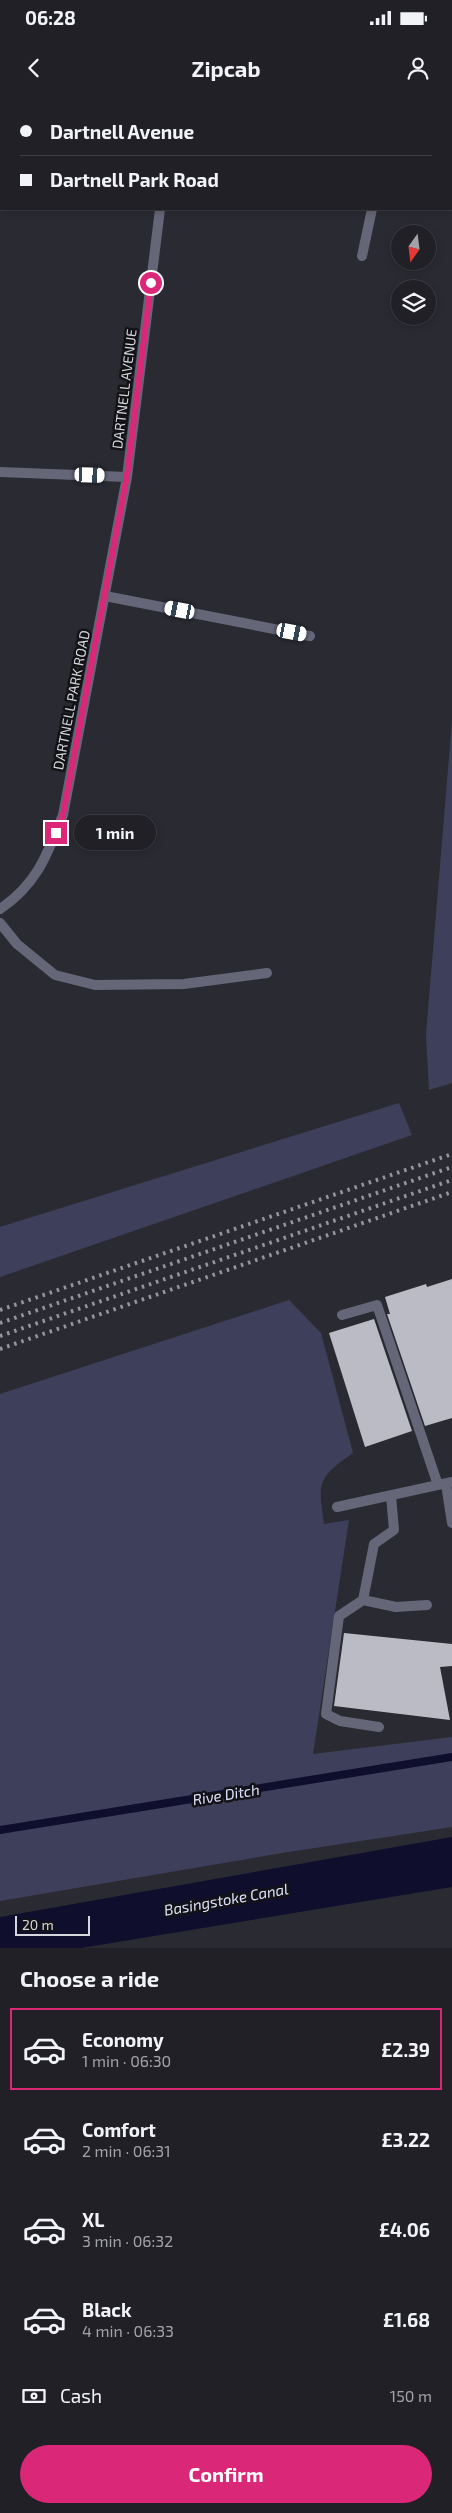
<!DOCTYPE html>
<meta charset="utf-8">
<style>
:root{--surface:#202026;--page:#28282e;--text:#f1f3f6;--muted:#a2a3a7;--line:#3d3e43;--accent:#db2777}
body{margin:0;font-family:"Exo 2",sans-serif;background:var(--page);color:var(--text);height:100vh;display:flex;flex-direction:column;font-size:19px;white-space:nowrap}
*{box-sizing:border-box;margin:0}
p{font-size:16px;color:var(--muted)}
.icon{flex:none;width:28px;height:28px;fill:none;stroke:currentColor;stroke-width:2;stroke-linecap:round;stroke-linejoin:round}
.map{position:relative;height:1848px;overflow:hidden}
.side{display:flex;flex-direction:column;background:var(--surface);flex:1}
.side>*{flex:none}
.banner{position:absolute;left:0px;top:0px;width:452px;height:110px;box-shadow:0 2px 8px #0003,0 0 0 1px var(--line);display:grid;align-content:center;height:110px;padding:0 20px;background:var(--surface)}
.needle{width:32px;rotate:194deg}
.controls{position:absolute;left:391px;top:125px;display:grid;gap:10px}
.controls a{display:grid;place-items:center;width:45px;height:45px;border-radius:50%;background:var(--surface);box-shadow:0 2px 8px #0003,0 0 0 1px var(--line);font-size:25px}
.scale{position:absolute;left:15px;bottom:12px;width:75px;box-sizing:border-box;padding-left:5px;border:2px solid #d6d7dc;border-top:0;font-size:14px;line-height:18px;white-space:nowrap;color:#d6d7dc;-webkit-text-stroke:4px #131317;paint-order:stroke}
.end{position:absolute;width:22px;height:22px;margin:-11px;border:6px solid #db2777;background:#fff;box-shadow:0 0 0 2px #fff}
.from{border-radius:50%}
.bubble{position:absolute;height:35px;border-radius:18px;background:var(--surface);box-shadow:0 2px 8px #0003,0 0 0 1px var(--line);font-size:16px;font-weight:700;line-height:35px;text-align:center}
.car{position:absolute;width:15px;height:30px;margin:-15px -8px;border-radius:6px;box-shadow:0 0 4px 1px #0007;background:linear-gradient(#fff 24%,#345 0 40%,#fff 0 76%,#345 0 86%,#fff 0)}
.banner b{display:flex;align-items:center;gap:18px;height:48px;font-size:19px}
.banner b+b{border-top:1px solid var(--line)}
.banner i{width:12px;height:12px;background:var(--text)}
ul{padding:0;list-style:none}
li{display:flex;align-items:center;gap:15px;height:82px;margin:0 10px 8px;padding:0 10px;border:2px solid transparent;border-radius:0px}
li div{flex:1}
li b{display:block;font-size:19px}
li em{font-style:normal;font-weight:700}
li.on{border-color:var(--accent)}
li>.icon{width:45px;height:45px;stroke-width:1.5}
h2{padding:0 20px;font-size:22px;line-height:60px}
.pay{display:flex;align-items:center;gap:12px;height:55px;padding:0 20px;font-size:19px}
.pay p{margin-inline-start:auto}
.cta{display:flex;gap:10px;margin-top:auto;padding:10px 20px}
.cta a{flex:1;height:58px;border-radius:30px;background:var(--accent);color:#fff;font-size:20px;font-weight:700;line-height:58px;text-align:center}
.status{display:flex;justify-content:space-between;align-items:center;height:35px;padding:0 25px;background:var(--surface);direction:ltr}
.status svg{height:14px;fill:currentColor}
header{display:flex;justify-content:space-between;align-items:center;height:65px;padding:0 20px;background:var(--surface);font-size:22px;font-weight:700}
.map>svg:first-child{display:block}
.green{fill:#3e405b}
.water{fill:#100e2d}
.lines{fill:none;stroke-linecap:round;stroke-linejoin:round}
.stream{stroke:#100e2d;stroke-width:8}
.building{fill:#babbc5}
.lane{stroke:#656778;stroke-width:10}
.street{stroke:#656778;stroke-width:10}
.rail{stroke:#95969c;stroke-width:4;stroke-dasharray:2.5 5;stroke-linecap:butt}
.route{stroke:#db2777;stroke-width:6}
.labels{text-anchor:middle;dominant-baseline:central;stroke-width:5;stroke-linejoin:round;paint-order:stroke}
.street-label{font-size:14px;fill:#d6d7dc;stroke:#131317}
.water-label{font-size:15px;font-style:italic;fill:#dee1fc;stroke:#131317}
</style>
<div class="status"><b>06:28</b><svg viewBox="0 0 49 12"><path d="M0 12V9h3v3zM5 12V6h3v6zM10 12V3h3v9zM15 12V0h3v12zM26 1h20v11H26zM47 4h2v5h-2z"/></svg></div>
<header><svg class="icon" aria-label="back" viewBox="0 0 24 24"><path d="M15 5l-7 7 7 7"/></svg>Zipcab<svg class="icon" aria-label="person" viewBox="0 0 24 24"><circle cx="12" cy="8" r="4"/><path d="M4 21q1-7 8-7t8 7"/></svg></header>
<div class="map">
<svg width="452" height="1848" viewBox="0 0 452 1848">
<rect width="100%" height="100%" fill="#2a2b32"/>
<!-- green -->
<path class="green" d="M 452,621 L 452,983 L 429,990 L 426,935 Z
M 399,1003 L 412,1035 L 0,1177 L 0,1127 Z
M 289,1200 L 321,1233 L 353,1353 C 317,1378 318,1382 324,1424 L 349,1420 L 313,1654 L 452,1637 L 452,1727 L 282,1753 L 0,1801 L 0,1294 Z"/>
<!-- water -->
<path class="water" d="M 452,1737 L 452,1787 L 81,1848 L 0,1848 L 0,1817 Z"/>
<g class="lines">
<!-- stream -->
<path class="stream" d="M 0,1730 L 452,1657"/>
</g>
<!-- building -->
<path class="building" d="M 452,1179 L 452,1318 L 425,1326 L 387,1214 L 390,1214 L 385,1197 L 426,1184 L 427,1187 Z
M 374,1219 L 412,1331 L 365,1347 L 329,1233 Z
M 344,1533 L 452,1544 L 452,1566 L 440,1567 L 450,1620 L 334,1606 Z"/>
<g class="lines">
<!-- lane -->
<path class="lane" d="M 342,1215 L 377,1205 L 438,1385
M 446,1384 L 452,1423
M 337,1407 L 452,1382
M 363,1500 L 396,1507 L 427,1505
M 379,1627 L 340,1621 L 326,1614 L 339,1516 L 363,1500 L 374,1444 L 394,1430 L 391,1396"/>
<!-- street -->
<path class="street" d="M 301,0 L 301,1
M 174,1 L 174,0
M 0,21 L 1,21
M 362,156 L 372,109
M 0,372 L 127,377
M 105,496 L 310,536
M 0,809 C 37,784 47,755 63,715 L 127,377 L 160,109
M 0,823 L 17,844 L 55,875 L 95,885 L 184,884 L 267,873"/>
<!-- rail -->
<path class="rail" d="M 0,1210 L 452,1054
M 0,1223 L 452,1067
M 0,1236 L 452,1080
M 0,1249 L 452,1092"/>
</g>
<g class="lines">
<!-- route -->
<path class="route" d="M 56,733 L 63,715 L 127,376 L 151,183"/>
</g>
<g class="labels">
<!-- street labels -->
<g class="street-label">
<text transform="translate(124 289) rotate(-83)">DARTNELL AVENUE</text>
<text transform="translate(71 600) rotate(-79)">DARTNELL PARK ROAD</text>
</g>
<!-- water labels -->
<g class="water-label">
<text transform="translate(226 1694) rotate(-9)">Rive Ditch</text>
<text transform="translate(226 1799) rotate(-10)">Basingstoke Canal</text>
</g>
</g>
</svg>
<div class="controls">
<a><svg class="needle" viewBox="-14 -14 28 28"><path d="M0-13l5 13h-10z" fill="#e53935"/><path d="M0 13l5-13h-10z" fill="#a2a3a7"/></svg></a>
<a><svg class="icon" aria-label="layers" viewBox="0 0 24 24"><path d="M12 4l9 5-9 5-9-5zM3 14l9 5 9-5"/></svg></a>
</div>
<div class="scale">20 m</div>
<i class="end from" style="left:151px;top:183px"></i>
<i class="end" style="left:56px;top:733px"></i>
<div class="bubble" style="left:74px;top:715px;width:82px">1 min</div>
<i class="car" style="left:90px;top:375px;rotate:92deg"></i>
<i class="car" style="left:180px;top:510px;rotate:281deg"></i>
<i class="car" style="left:292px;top:532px;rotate:101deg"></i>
<div class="banner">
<b><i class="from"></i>Dartnell Avenue</b>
<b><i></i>Dartnell Park Road</b>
</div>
</div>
<section class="side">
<h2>Choose a ride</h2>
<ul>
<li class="on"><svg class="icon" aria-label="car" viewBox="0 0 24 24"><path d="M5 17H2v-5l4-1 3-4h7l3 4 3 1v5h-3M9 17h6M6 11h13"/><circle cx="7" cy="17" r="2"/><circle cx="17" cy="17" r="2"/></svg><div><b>Economy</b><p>1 min · 06:30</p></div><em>£2.39</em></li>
<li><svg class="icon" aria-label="car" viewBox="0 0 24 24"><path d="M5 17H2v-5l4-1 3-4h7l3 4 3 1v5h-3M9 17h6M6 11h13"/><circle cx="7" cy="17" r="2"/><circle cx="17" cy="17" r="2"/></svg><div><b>Comfort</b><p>2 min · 06:31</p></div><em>£3.22</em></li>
<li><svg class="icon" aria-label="car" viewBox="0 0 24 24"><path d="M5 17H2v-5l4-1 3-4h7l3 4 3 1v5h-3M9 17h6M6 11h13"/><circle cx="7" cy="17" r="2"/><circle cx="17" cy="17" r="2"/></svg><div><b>XL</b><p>3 min · 06:32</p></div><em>£4.06</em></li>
<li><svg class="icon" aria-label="car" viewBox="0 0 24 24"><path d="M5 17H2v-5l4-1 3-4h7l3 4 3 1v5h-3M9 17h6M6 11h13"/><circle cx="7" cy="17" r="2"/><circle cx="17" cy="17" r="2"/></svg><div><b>Black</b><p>4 min · 06:33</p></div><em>£1.68</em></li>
</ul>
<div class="pay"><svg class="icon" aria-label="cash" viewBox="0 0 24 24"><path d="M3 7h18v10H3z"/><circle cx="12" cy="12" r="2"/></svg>Cash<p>150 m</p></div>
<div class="cta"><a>Confirm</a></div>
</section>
